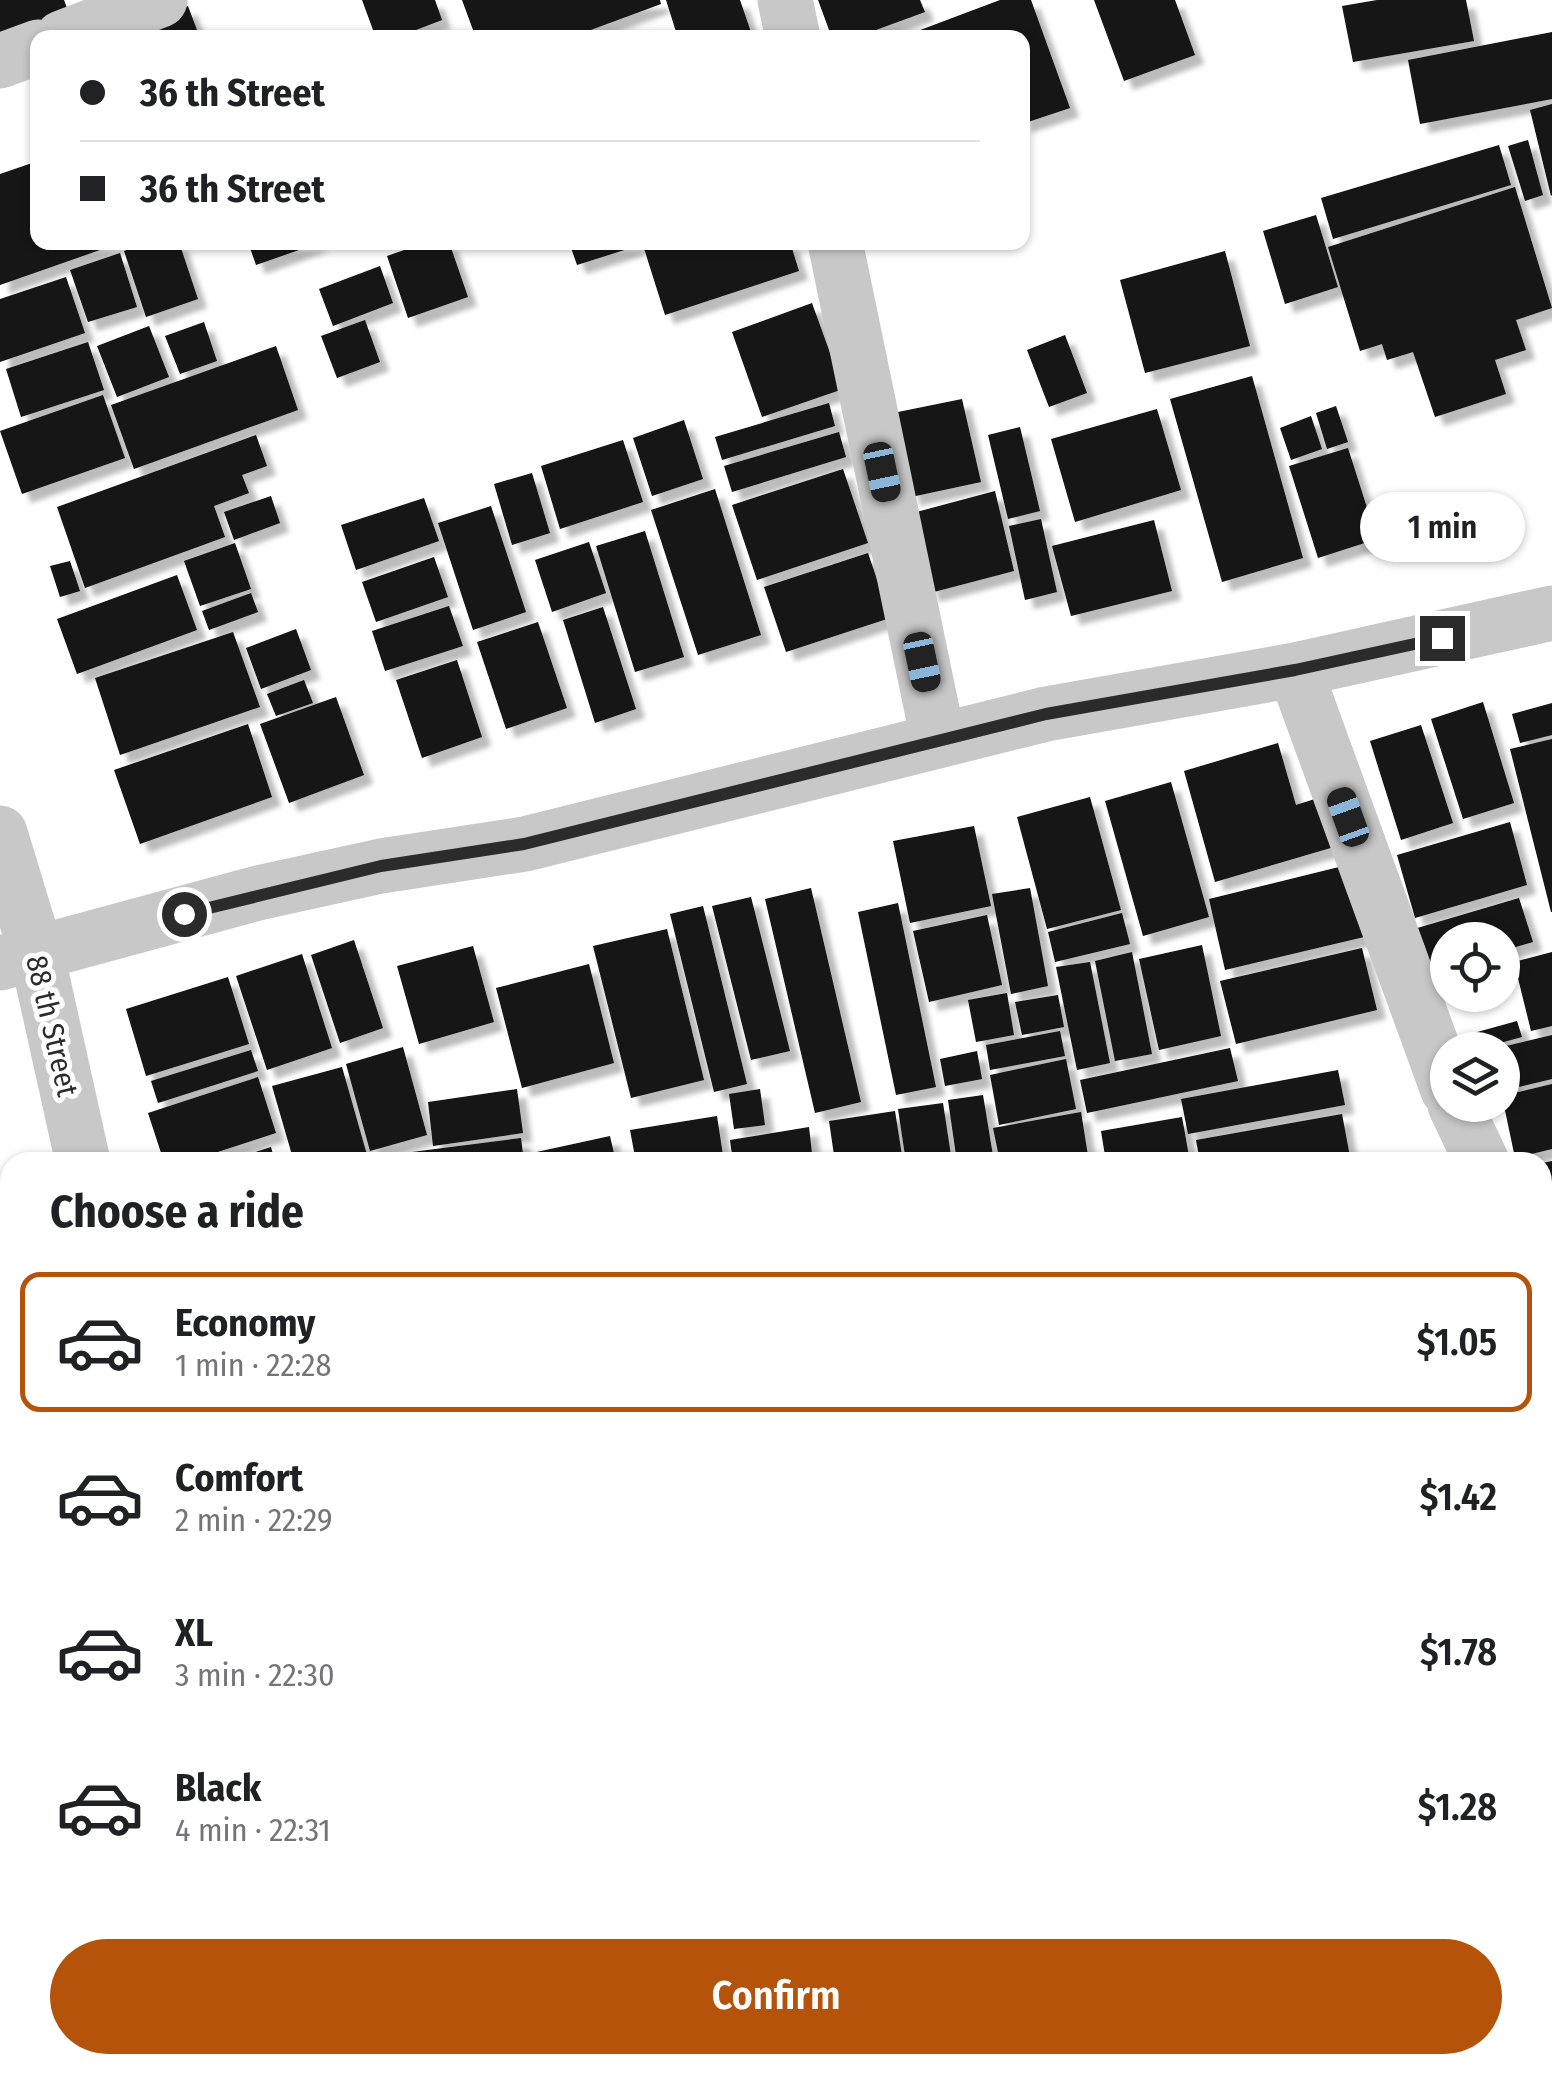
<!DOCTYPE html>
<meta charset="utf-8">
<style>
:root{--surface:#fff;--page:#f6f6f6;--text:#202124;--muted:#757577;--line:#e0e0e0;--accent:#b45309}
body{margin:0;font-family:"Fira Sans Condensed",sans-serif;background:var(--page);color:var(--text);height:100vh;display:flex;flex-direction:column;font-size:38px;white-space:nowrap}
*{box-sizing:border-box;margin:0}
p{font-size:32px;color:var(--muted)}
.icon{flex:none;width:55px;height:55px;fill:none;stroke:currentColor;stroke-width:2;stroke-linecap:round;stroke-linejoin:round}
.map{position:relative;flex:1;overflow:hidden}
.sheet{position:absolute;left:0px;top:1152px;width:1552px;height:922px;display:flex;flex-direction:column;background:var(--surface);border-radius:30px 30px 0 0;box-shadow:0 2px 8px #0004}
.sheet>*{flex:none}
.hud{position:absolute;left:30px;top:30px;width:1000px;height:220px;border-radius:20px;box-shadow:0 2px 8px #0004;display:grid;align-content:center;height:220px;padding:0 50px;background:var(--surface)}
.tools{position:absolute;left:1430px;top:922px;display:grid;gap:20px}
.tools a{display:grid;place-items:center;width:90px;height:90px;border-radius:50%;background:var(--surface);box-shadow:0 2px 8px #0004;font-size:50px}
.end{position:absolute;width:45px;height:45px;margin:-22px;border:12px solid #2b2b2b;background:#fff;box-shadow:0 0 0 5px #fff}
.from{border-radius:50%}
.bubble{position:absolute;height:70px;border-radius:35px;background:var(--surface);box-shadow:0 2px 8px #0004;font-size:32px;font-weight:600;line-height:70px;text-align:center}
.car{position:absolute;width:30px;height:60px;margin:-30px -15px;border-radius:12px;box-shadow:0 0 8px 2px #0007;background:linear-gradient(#222 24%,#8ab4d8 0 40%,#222 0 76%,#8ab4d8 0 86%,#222 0)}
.hud b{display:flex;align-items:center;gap:35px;height:95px;font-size:38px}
.hud b+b{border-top:2px solid var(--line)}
.hud i{width:25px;height:25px;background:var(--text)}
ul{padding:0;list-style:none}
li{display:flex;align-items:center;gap:30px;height:140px;margin:0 20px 15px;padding:0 30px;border:5px solid transparent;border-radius:20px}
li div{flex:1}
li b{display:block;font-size:38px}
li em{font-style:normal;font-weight:600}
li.on{border-color:var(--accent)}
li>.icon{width:90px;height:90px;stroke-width:1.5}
h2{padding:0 50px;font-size:45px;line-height:120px}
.button{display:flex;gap:20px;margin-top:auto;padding:20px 50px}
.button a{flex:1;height:115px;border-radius:60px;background:var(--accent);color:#fff;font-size:40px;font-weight:600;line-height:115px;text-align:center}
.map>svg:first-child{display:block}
.building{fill:#121212;filter:url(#shadow)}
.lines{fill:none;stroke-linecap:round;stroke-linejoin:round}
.street{stroke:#c8c8c8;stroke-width:55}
.route{stroke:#2b2b2b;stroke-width:12}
.labels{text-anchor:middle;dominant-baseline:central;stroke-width:10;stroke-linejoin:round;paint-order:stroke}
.street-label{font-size:30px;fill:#2b2b2b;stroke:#fff}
</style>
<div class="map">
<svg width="1552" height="2073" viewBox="0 0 1552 2073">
<defs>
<filter id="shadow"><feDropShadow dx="9" dy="9" stdDeviation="2.5" flood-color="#0004"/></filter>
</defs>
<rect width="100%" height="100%" fill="#fff"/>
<!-- building -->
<path class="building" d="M 0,0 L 64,0 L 71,19 L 0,40 Z
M 362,0 L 435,0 L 442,20 L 395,38 L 376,38 Z
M 462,0 L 660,0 L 661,4 L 569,38 L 476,38 Z
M 666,0 L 740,0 L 753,38 L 678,38 Z
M 818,0 L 920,0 L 925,12 L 854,38 L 832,38 Z
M 1000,0 L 1031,0 L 1070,108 L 1022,124 L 1022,38 L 899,38 Z
M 1094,0 L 1175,0 L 1195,55 L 1124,81 Z
M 1377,0 L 1466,0 L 1474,41 L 1353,62 L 1342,6 Z
M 188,6 L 200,38 L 155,38 L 149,21 Z
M 1552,32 L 1552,99 L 1420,124 L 1408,60 Z
M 1552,104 L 1552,195 L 1551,196 L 1530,110 Z
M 1528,140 L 1543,195 L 1525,201 L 1508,146 Z
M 1499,145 L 1511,185 L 1333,239 L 1321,198 Z
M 38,161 L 38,242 L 120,243 L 0,285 L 0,174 Z
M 1515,187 L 1552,308 L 1516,320 L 1526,350 L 1495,360 L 1506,394 L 1435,417 L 1413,352 L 1387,360 L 1382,344 L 1360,351 L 1328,247 Z
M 1316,215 L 1338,287 L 1285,304 L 1263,231 Z
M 148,242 L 179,242 L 198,299 L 146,317 L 124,251 Z
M 248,242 L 319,242 L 319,243 L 256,265 Z
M 427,242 L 449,242 L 468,297 L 408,318 L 387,256 Z
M 569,242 L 636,242 L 637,246 L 577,265 Z
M 642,242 L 790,242 L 799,271 L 665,315 Z
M 1225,251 L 1250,346 L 1145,373 L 1120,280 Z
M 120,253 L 137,307 L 88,322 L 70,270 Z
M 380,266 L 393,303 L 333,326 L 319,289 Z
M 66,277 L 85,333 L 0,362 L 0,299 Z
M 812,303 L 843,389 L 762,417 L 732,332 Z
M 365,320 L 380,362 L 337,378 L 321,336 Z
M 204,322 L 217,361 L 180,374 L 165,336 Z
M 149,326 L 169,377 L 117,397 L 97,346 Z
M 1065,335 L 1087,393 L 1049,407 L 1027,350 Z
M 88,342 L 104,390 L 21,417 L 6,369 Z
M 276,346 L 298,410 L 134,469 L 111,405 Z
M 1252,376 L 1303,558 L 1222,582 L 1170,399 Z
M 103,395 L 125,458 L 22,494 L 0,431 Z
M 962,399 L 981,482 L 911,497 L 893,413 Z
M 829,403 L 835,426 L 722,460 L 715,437 Z
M 1336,406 L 1348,442 L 1327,449 L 1316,413 Z
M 1157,409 L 1181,490 L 1075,522 L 1051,439 Z
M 1311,416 L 1322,449 L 1291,460 L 1280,428 Z
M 684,420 L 703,479 L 652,496 L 633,438 Z
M 1020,427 L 1040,511 L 1008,519 L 988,435 Z
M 839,432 L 846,457 L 732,492 L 724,466 Z
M 256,435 L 267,466 L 242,475 L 249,493 L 214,506 L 225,537 L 85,588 L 57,507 Z
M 623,440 L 643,502 L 560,529 L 541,466 Z
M 1348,448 L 1377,539 L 1318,558 L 1289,466 Z
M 843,469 L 868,543 L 757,580 L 732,505 Z
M 532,473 L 550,533 L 512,545 L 494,484 Z
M 715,489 L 761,635 L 698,655 L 651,510 Z
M 995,491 L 1014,571 L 930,593 L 909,514 Z
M 271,496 L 280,523 L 234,540 L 224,512 Z
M 424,498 L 439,541 L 356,570 L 341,525 Z
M 491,506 L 526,612 L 473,630 L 438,523 Z
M 1041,519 L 1057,592 L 1025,600 L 1009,526 Z
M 1154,520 L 1172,591 L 1071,616 L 1052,546 Z
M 645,531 L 684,657 L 635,672 L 596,546 Z
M 589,542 L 606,593 L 552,612 L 535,560 Z
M 235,543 L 251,589 L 200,606 L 184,561 Z
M 868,553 L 890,618 L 786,652 L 764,587 Z
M 434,557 L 448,597 L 376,622 L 362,582 Z
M 70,561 L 80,591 L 60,597 L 50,566 Z
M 177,575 L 197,630 L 77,674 L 57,619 Z
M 251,593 L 258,612 L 209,630 L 202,611 Z
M 449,606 L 463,646 L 385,671 L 372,631 Z
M 603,607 L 636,709 L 595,723 L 563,620 Z
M 538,622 L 567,708 L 506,729 L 477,642 Z
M 296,629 L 311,670 L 261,689 L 246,648 Z
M 233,632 L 260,707 L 120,755 L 95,678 Z
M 457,660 L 482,737 L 422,758 L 396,680 Z
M 304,680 L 313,703 L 276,716 L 267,694 Z
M 336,697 L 364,775 L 289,803 L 260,724 Z
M 1483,702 L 1514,803 L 1463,819 L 1431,719 Z
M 1552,703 L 1552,735 L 1520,743 L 1512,714 Z
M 248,724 L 272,797 L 140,844 L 114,770 Z
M 1421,725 L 1453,823 L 1401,840 L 1370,741 Z
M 1552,739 L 1552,912 L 1551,912 L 1510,749 Z
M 1278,743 L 1296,805 L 1321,797 L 1334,847 L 1215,882 L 1184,771 Z
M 1171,782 L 1209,917 L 1143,936 L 1105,801 Z
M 1090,797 L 1121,910 L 1047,929 L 1017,817 Z
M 1510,822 L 1527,885 L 1415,918 L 1397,855 Z
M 974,826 L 991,906 L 910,923 L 893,841 Z
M 1347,865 L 1364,937 L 1225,970 L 1209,899 Z
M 811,888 L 861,1102 L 815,1113 L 765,899 Z
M 1030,888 L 1048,986 L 1011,994 L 992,894 Z
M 751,897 L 790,1051 L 751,1060 L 712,906 Z
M 1519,898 L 1533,942 L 1502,951 L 1502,940 L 1448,940 L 1448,967 L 1428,973 L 1414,929 Z
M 898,903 L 936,1087 L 896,1095 L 858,912 Z
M 703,906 L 747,1084 L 714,1092 L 670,914 Z
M 1122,913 L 1130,944 L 1055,962 L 1048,932 Z
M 987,915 L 1002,985 L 929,1002 L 913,931 Z
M 667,929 L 704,1080 L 631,1098 L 593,946 Z
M 354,940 L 383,1028 L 340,1043 L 311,955 Z
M 1202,945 L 1221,1036 L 1159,1050 L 1139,959 Z
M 473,946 L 494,1022 L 419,1044 L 397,966 Z
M 1362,948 L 1377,1010 L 1236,1044 L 1220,981 Z
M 1132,952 L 1152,1054 L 1115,1061 L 1095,961 Z
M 1552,952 L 1552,1026 L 1531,1031 L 1514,962 Z
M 302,954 L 332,1048 L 267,1070 L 236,976 Z
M 1090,962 L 1110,1063 L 1077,1070 L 1056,967 Z
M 589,964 L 614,1063 L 522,1088 L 496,988 Z
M 228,977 L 249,1044 L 146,1076 L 126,1009 Z
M 1007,993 L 1014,1035 L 976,1042 L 968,1000 Z
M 1058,995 L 1064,1027 L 1022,1035 L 1015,1002 Z
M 1517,1021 L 1522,1037 L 1474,1050 L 1470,1034 Z
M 1060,1031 L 1065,1056 L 990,1070 L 986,1045 Z
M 1552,1035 L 1552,1079 L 1502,1091 L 1502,1047 Z
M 403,1047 L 427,1135 L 370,1151 L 346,1064 Z
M 1230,1048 L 1238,1081 L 1087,1113 L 1080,1080 Z
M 251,1050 L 258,1071 L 158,1103 L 151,1081 Z
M 977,1051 L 982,1079 L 945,1086 L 940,1059 Z
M 1066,1059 L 1076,1109 L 999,1125 L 990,1075 Z
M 342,1067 L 369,1162 L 294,1162 L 272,1086 Z
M 1338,1070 L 1345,1105 L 1188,1134 L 1181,1099 Z
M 258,1077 L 276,1133 L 187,1162 L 164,1162 L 148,1113 Z
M 1552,1084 L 1552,1149 L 1515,1158 L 1502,1096 Z
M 517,1089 L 523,1133 L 433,1146 L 428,1102 Z
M 760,1089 L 765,1125 L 734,1129 L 729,1094 Z
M 983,1095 L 994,1162 L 957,1162 L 948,1100 Z
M 943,1103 L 952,1162 L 906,1162 L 898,1109 Z
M 895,1111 L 903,1162 L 835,1162 L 829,1121 Z
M 1081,1112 L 1089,1162 L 1000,1162 L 993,1128 Z
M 1342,1114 L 1351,1162 L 1200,1162 L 1196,1140 Z
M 717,1116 L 724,1162 L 636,1162 L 630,1130 Z
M 1182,1117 L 1190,1162 L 1106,1162 L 1101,1131 Z
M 809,1127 L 813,1162 L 733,1162 L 730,1140 Z
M 610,1136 L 616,1162 L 535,1162 L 532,1153 Z
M 521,1138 L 524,1162 L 414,1162 L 412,1152 Z
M 271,1147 L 275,1162 L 224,1162 Z
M 1552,1161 L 1552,1306 L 1543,1308 L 1542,1163 Z
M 4,1297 L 10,1313 L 10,1389 L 0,1393 L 0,1298 Z
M 10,1466 L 10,1563 L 0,1566 L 0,1470 Z
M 10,1572 L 10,1649 L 0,1652 L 0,1575 Z
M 10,1655 L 10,1773 L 0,1776 L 0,1658 Z
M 1552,1811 L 1552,1907 L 1542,1907 L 1542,1812 Z
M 10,1849 L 10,1880 L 0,1882 L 0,1852 Z
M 10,1887 L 10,1980 L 0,1982 L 0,1890 Z
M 1552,1912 L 1552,1992 L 1542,1993 L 1542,1913 Z
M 10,1996 L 10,2065 L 75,2065 L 77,2073 L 0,2073 L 0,1998 Z
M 1552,2004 L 1552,2073 L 1521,2073 L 1520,2065 L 1542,2065 L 1542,2006 Z
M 86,2065 L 210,2065 L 212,2073 L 88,2073 Z
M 366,2065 L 477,2065 L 478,2071 L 368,2073 Z
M 579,2065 L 675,2065 L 677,2073 L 581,2073 Z
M 682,2065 L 784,2065 L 786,2073 L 684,2073 Z
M 791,2065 L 897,2065 L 899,2073 L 793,2073 Z
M 980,2065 L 1057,2065 L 1058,2073 L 982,2073 Z
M 1484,2065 L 1518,2065 L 1518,2073 L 1485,2073 Z"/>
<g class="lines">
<!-- street -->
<path class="street" d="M 785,0 L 793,38
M 62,38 L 160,0
M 0,61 L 38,47
M 835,242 L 938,739
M 1295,670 L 1448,1090
M 0,833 L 37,955 L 83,1162
M 0,963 L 258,893 L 381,866 L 525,844 L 1046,714 L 1295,670 L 1552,613
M 1455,1105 L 1482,1162
M 1542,1342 L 1549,1405 L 1542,1445
M 0,1808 L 10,1806
M 286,2065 L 288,2073
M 1118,2072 L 1242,2065
M 1451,2073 L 1451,2065"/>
</g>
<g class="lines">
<!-- route -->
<path class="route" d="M 184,914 L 381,866 L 524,844 L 1046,714 L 1295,670 L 1442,638"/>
</g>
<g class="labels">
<!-- street labels -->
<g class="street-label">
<text transform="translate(52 1026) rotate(77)">88 th Street</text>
</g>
</g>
</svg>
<div class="tools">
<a><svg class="icon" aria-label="locate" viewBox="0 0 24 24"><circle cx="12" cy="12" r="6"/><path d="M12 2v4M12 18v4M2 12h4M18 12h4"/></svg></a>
<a><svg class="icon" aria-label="layers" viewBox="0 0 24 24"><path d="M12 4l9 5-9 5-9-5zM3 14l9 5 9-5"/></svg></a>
</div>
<i class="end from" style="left:184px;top:914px"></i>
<i class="end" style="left:1442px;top:638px"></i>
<div class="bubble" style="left:1360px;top:492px;width:165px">1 min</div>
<i class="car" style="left:882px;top:472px;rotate:168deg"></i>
<i class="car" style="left:922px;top:662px;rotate:168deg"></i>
<i class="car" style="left:1348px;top:817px;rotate:340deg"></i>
<div class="hud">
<b><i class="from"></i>36 th Street</b>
<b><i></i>36 th Street</b>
</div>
<section class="sheet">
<h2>Choose a ride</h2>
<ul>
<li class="on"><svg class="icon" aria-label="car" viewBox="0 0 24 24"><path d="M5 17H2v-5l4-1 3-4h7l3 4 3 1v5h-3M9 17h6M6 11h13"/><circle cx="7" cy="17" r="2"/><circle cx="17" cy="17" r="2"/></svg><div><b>Economy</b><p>1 min · 22:28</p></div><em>$1.05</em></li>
<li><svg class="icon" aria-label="car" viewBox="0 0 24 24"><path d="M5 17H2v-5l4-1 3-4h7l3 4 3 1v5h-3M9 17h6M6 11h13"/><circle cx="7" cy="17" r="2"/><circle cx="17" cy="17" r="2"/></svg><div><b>Comfort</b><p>2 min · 22:29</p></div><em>$1.42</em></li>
<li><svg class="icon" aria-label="car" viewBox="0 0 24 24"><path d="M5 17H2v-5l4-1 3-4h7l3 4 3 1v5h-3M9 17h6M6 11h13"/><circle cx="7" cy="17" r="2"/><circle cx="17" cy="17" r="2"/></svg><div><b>XL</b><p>3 min · 22:30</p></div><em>$1.78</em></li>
<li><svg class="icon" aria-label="car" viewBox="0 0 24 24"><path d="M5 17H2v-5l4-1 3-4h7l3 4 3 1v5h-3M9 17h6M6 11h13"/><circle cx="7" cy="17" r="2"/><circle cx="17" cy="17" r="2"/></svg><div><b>Black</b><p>4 min · 22:31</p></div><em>$1.28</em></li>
</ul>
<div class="button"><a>Confirm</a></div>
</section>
</div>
